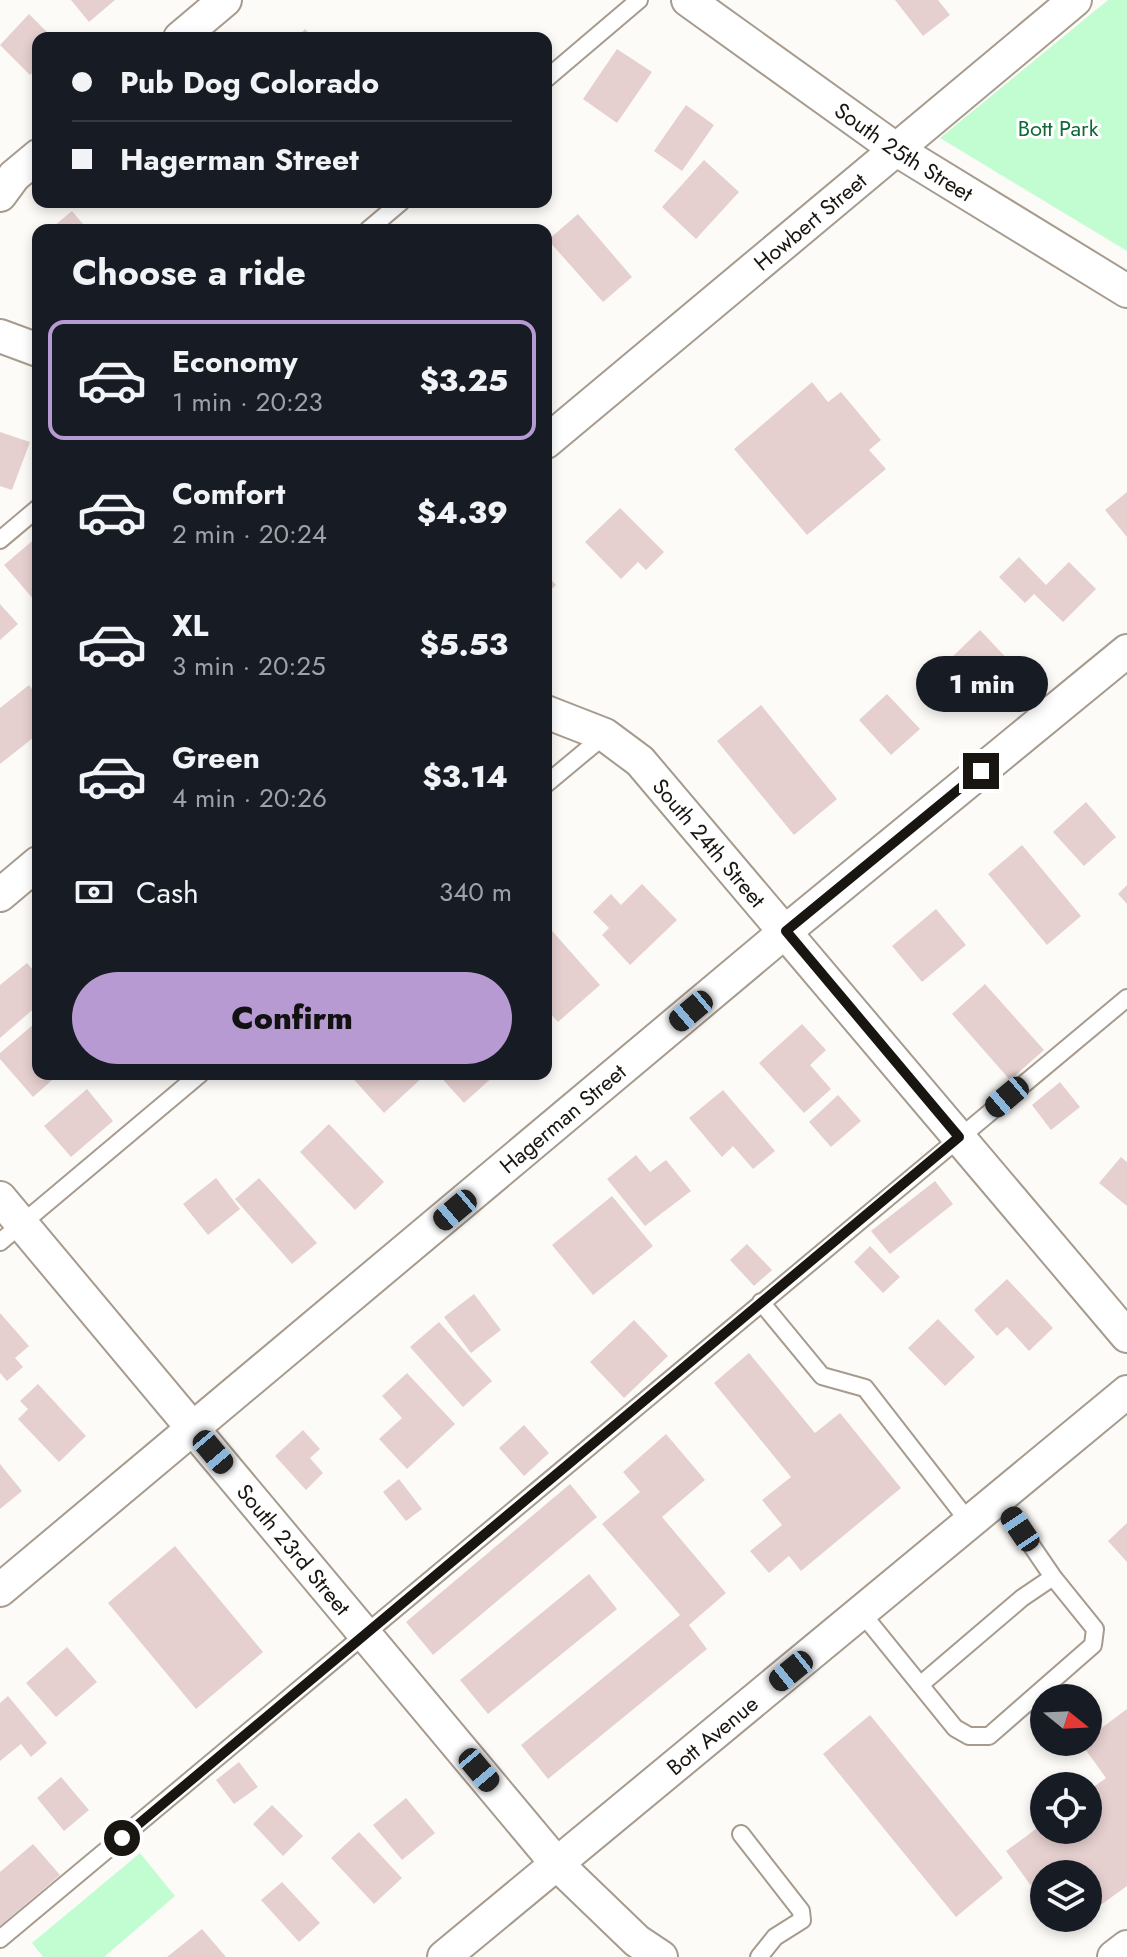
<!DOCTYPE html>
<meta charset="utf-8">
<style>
:root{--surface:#171b24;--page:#242831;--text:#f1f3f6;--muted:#9ea1a6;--line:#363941;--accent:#b79ad1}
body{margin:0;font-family:Jost,sans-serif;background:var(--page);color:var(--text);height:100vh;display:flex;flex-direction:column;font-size:30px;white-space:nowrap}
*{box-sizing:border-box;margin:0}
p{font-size:26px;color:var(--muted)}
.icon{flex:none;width:44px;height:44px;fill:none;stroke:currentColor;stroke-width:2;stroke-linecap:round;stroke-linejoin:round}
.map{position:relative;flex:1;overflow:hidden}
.drawer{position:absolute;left:32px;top:224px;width:520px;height:856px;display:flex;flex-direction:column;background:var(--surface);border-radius:16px;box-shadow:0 4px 12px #0003}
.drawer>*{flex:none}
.hud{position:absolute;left:32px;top:32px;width:520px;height:176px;border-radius:16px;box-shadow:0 4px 12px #0003;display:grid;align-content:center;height:176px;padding:0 40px;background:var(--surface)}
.needle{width:52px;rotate:108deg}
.tools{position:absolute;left:1030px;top:1684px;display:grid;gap:16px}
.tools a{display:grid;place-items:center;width:72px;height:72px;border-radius:50%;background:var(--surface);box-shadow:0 4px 12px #0003;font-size:40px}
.end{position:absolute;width:36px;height:36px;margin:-18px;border:10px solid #191510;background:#fff;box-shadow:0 0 0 4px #fff}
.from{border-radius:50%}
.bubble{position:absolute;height:56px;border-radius:28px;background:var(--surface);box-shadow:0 4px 12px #0003;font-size:26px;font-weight:800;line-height:56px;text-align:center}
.car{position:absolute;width:24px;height:48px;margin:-24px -12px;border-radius:10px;box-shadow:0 0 6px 2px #0007;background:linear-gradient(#222 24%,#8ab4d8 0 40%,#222 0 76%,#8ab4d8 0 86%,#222 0)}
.hud b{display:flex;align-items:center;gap:28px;height:76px;font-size:30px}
.hud b+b{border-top:2px solid var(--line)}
.hud i{width:20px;height:20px;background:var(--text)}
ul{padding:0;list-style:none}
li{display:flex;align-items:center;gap:24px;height:120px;margin:0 16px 12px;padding:0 24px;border:4px solid transparent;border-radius:16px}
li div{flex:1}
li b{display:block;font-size:30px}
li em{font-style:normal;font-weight:800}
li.active{border-color:var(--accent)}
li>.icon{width:72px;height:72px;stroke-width:1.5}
h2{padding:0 40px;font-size:36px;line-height:96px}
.pay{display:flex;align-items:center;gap:20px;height:88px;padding:0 40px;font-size:30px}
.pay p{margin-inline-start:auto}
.button{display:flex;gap:16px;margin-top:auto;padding:16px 40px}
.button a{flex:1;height:92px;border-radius:48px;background:var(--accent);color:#111;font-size:32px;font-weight:800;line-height:92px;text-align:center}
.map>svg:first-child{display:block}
.green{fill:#c2fdd1}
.building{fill:#e5d0cf}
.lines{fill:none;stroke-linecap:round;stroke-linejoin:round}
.service-casing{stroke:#a79b8e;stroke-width:20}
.minor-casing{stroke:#a79b8e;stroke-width:36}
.service{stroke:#fff;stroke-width:16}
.minor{stroke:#fff;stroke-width:32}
.route{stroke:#191510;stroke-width:10}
.labels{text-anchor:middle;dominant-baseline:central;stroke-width:6;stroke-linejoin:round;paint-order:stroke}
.park-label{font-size:22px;fill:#0f6936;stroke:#fff}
.street-label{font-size:22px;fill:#191510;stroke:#fff}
</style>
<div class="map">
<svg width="1127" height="1957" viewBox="0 0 1127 1957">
<rect width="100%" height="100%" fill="#fdfbf8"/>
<!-- green -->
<path class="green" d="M 1108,0 L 1127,0 L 1127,251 L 940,138 Z
M 140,1853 L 175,1896 L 104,1957 L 43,1957 L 32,1943 Z"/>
<!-- building -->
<path class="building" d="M 71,0 L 115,0 L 89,22 Z
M 895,0 L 938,0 L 950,15 L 923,36 Z
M 29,14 L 53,38 L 38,38 L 38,67 L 30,75 L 0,45 Z
M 305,29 L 313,38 L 296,38 Z
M 617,49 L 652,72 L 617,123 L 583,99 Z
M 686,105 L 714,125 L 682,171 L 654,151 Z
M 704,160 L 739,192 L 696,239 L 662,207 Z
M 72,211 L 88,230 L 49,230 Z
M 578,214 L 632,277 L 603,302 L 548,240 Z
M 812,382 L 828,402 L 841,392 L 881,440 L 869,450 L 886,469 L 807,535 L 734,449 Z
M 0,432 L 30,442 L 12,490 L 0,486 Z
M 1127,492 L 1127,537 L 1105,510 Z
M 620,508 L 664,552 L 646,570 L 638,562 L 621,579 L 585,542 Z
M 38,536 L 38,599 L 35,601 L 4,565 Z
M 1019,557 L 1046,585 L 1069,562 L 1096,589 L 1063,622 L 1034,594 L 1025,603 L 999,577 Z
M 546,574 L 556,585 L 546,594 Z
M 0,604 L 18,624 L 0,640 Z
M 980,630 L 1013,665 L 977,699 L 945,664 Z
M 29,685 L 38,697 L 38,734 L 0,764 L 0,708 Z
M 887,694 L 920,729 L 891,755 L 859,720 Z
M 761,705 L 837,799 L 794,835 L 717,741 Z
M 1086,802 L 1116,837 L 1084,866 L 1053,832 Z
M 1022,845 L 1081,916 L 1047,945 L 988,874 Z
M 642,884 L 677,920 L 630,965 L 602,935 L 609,928 L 593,912 L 611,894 L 621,905 Z
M 1127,885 L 1127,904 L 1118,894 Z
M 936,909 L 966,945 L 922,982 L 892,946 Z
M 546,924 L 600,985 L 558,1022 L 546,1009 Z
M 27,963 L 38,976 L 38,1005 L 0,1038 L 0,985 Z
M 985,984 L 1044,1050 L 1010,1080 L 952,1014 Z
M 35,1023 L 38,1026 L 38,1074 L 59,1074 L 33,1097 L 0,1059 L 0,1053 Z
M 802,1024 L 826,1050 L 810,1065 L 831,1089 L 804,1113 L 759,1063 Z
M 349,1074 L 426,1074 L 384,1113 Z
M 438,1074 L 496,1074 L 464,1103 Z
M 1060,1082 L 1080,1107 L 1051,1130 L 1032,1105 Z
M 87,1089 L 113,1121 L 71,1157 L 44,1126 Z
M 723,1090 L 775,1151 L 753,1169 L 733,1146 L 722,1157 L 689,1118 Z
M 838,1095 L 861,1121 L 831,1147 L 809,1122 Z
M 329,1124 L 384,1182 L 355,1210 L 300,1152 Z
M 636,1155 L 650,1172 L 666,1160 L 691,1191 L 645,1226 L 607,1179 Z
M 1121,1157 L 1127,1162 L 1127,1206 L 1099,1183 Z
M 216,1178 L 240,1209 L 208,1235 L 183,1204 Z
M 259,1178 L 317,1243 L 292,1264 L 235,1199 Z
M 935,1181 L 953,1204 L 890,1254 L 871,1231 Z
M 612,1196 L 653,1246 L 593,1295 L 552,1245 Z
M 747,1244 L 772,1270 L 754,1286 L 730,1260 Z
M 870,1246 L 900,1277 L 883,1293 L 854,1262 Z
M 1007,1279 L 1053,1328 L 1029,1351 L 1007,1327 L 997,1336 L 974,1310 Z
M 474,1294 L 501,1330 L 471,1353 L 444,1317 Z
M 0,1313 L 29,1346 L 15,1358 L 23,1367 L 7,1381 L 0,1373 Z
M 938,1319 L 975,1357 L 945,1386 L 908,1348 Z
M 634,1320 L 668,1356 L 624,1398 L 590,1362 Z
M 439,1322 L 492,1381 L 463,1407 L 410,1347 Z
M 749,1353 L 815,1433 L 840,1413 L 901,1488 L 801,1571 L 789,1556 L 769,1573 L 750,1551 L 782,1525 L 762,1500 L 791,1477 L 714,1383 Z
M 407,1373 L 455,1424 L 407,1469 L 379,1439 L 402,1418 L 382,1396 Z
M 38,1384 L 86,1436 L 59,1462 L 18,1419 L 28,1409 L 20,1401 Z
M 524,1425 L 549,1453 L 524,1476 L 499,1448 Z
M 303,1430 L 320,1449 L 310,1458 L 323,1473 L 306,1490 L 275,1456 Z
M 666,1434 L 705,1480 L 662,1517 L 726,1593 L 689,1625 L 707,1649 L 548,1779 L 521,1745 L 680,1615 L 602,1524 L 640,1492 L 623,1472 Z
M 0,1464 L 22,1491 L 0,1509 Z
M 399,1479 L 422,1509 L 406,1521 L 383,1492 Z
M 570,1484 L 597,1517 L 433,1655 L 406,1622 Z
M 1127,1523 L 1127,1562 L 1108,1541 Z
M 175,1546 L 263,1652 L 196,1709 L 108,1603 Z
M 589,1574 L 617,1609 L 488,1714 L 460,1680 Z
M 67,1647 L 97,1682 L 56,1717 L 26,1683 Z
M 8,1696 L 47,1743 L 31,1757 L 21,1744 L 0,1761 L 0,1703 Z
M 1127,1709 L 1127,1886 L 1088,1914 L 1088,1874 L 1044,1874 L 1044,1904 L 1006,1851 L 1044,1823 L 1044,1830 L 1088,1830 L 1088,1791 L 1106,1778 L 1080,1742 L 1088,1742 L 1088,1738 Z
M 870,1715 L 1003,1878 L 956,1917 L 823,1754 Z
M 239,1762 L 258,1787 L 234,1804 L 216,1780 Z
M 61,1777 L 89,1810 L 64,1831 L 37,1798 Z
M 406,1798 L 435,1833 L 402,1860 L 373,1825 Z
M 272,1805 L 303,1836 L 283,1856 L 253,1824 Z
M 359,1832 L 402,1878 L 374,1904 L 331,1858 Z
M 33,1844 L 60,1875 L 0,1926 L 0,1872 Z
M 282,1882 L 320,1923 L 299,1942 L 261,1900 Z
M 1054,1918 L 1083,1918 L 1064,1932 Z
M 202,1929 L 226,1957 L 167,1957 Z"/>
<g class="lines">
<defs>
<path id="service" d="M 546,79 L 639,0
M 368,230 L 401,202
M 0,540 L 38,508
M 546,784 L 605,735
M 0,1242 L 200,1074
M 761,1302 L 822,1376 L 865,1388 L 969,1522
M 999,1498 L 1053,1577
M 861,1612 L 955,1728 L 969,1736 L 989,1736 L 1093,1645 L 1095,1629 L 1053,1577 L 1022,1598 L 920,1685
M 741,1834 L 801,1911 L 802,1920 L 775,1937 L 759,1957
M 0,1939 L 1127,998"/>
<g id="minor">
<path id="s1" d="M 688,0 L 897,150 L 1127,291"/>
<path d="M 180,38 L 225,0"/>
<path d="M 0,195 L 14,176 L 38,156"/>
<path d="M 0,336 L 38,350"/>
<path id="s2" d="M 546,442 L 1075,0"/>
<path id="s3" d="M 546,712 L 605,735 L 640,761 L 1127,1336"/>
<path d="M 0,895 L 38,863"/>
<path id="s4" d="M 0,1198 L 557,1864 L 637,1941 L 661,1957"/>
<path id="s5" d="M 0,1590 L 786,931 L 1127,651"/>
<path id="s6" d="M 444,1957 L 1127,1392"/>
<path d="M 1114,1957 L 1127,1947"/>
</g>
</defs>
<!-- service casing -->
<use href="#service" class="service-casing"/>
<!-- minor casing -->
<use href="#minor" class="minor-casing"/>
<!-- service -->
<use href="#service" class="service"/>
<!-- minor -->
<use href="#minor" class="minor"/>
</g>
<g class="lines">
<!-- route -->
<path class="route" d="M 122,1838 L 959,1137 L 786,931 L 981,771"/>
</g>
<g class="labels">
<!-- park labels -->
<g class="park-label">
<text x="1058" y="128">Bott Park</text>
</g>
<!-- street labels -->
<g class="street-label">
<text stroke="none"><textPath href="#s1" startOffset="264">South 25th Street</textPath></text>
<text stroke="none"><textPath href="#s2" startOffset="344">Howbert Street</textPath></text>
<text stroke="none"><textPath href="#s3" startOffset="214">South 24th Street</textPath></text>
<text stroke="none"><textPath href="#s5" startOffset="734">Hagerman Street</textPath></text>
<text stroke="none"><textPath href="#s4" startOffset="458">South 23rd Street</textPath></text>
<text stroke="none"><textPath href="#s6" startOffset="348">Bott Avenue</textPath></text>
</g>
</g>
</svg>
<div class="tools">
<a><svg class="needle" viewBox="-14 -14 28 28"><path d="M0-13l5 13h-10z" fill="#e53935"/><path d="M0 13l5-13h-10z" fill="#9ea1a6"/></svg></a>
<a><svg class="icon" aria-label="locate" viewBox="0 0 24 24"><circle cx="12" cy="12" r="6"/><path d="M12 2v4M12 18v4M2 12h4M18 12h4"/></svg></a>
<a><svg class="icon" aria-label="layers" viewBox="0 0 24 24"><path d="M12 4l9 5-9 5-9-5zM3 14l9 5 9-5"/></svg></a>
</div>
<i class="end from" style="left:122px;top:1838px"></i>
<i class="end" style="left:981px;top:771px"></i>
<div class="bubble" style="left:916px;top:656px;width:132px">1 min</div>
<i class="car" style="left:691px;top:1011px;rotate:230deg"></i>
<i class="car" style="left:1007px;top:1097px;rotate:230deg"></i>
<i class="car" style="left:455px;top:1210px;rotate:230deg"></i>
<i class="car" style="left:213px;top:1452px;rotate:140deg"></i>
<i class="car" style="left:1020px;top:1529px;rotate:326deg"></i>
<i class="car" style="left:791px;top:1671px;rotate:231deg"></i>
<i class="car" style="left:479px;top:1770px;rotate:140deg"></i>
<div class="hud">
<b><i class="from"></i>Pub Dog Colorado</b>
<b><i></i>Hagerman Street</b>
</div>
<section class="drawer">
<h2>Choose a ride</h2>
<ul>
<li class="active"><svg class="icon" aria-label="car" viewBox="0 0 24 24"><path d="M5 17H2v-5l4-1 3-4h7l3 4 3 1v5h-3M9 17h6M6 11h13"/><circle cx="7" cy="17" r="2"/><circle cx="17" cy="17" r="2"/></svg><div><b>Economy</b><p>1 min · 20:23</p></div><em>$3.25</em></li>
<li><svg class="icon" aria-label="car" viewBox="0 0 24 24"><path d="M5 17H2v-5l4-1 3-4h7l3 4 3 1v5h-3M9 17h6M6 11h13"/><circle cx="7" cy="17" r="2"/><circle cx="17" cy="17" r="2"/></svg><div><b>Comfort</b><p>2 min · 20:24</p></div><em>$4.39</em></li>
<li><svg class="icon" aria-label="car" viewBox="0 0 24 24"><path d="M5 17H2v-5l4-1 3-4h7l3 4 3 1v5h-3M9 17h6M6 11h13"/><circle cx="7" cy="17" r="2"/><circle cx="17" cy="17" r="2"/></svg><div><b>XL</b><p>3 min · 20:25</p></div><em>$5.53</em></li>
<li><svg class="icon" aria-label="car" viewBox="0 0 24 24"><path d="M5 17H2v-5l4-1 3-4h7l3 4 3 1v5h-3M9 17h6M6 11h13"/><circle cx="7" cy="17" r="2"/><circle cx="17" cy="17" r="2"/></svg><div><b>Green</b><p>4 min · 20:26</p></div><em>$3.14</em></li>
</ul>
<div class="pay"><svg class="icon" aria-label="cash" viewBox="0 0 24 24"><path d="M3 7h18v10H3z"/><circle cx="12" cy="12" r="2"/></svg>Cash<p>340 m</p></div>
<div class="button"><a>Confirm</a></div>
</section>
</div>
